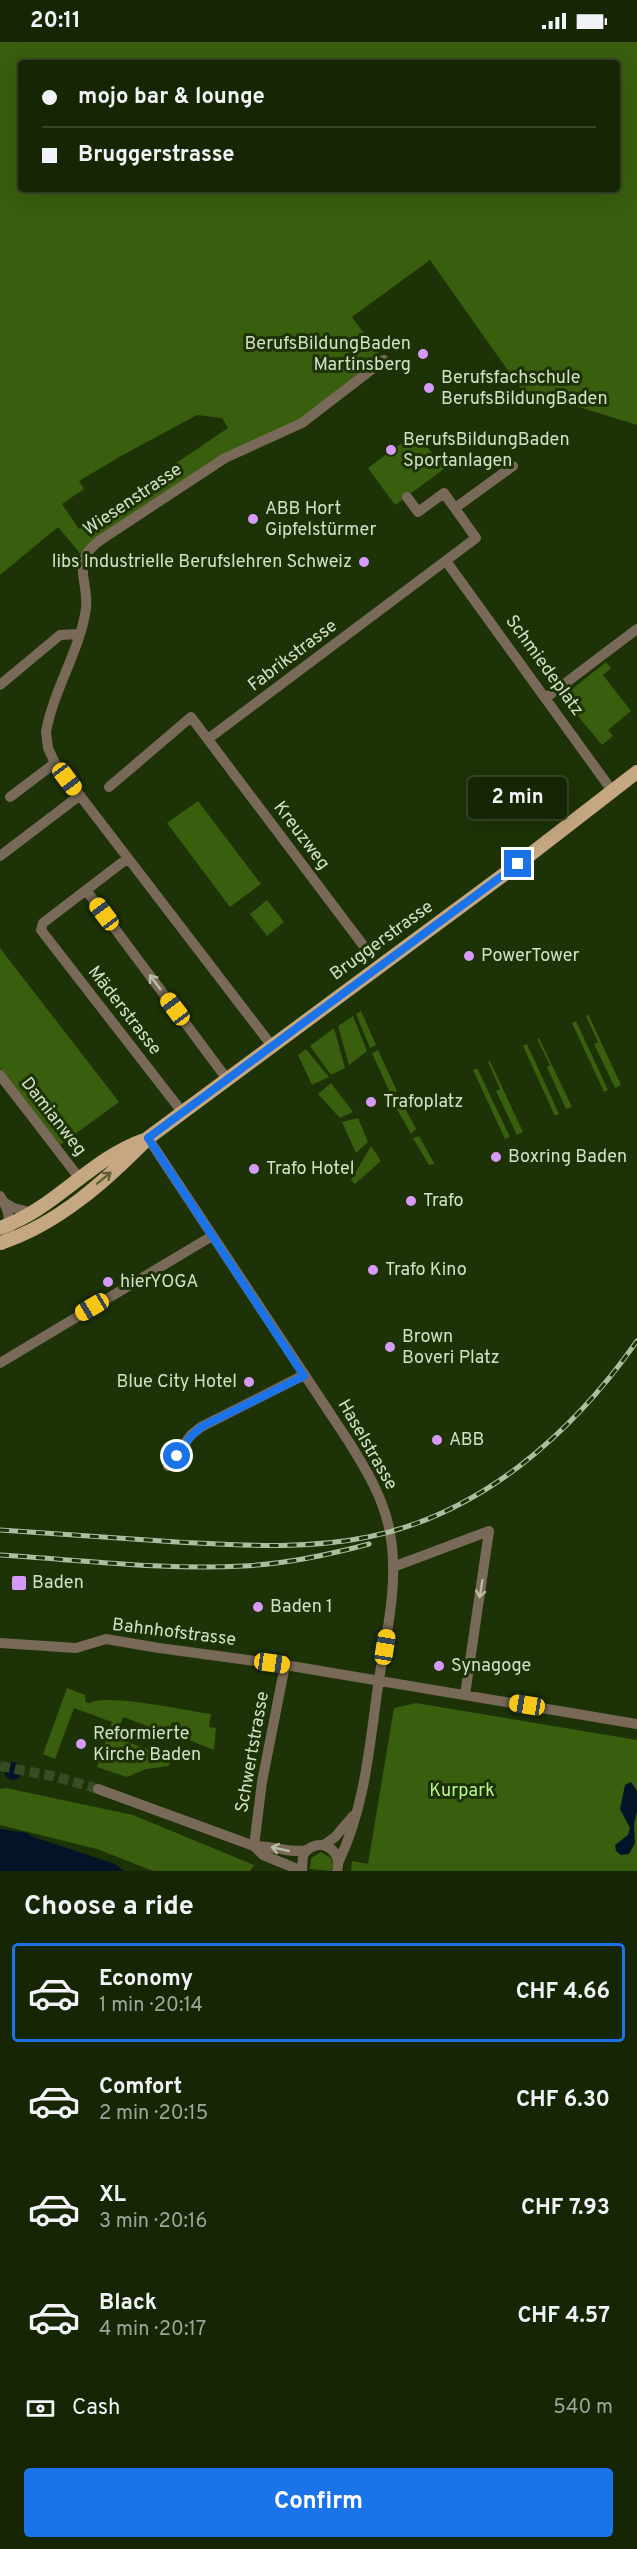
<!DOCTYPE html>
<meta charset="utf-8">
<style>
:root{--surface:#162605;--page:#233213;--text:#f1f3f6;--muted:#9ea59a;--line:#354327;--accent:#1a73e8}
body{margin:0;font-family:Overpass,sans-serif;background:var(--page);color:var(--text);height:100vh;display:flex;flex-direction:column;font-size:22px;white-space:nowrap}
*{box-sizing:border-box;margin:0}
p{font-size:20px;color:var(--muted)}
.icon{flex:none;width:33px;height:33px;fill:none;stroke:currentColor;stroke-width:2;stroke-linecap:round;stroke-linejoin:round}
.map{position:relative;height:1829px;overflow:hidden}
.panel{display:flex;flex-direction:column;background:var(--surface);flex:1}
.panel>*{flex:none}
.top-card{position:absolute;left:18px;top:18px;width:602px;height:132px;border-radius:6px;box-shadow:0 6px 24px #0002,0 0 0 2px var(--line);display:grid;align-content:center;height:132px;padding:0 24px;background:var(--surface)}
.end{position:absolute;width:27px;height:27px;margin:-14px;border:8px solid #1a73e8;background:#fff;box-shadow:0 0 0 3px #fff}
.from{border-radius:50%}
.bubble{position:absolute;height:42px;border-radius:6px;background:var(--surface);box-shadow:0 6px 24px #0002,0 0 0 2px var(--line);font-size:20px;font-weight:700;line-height:42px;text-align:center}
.car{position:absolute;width:18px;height:36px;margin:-18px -9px;border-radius:8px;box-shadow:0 0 4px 2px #0007;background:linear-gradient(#f5c518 24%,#345 0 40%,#f5c518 0 76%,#345 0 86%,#f5c518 0)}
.top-card b{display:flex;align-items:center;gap:21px;height:57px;font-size:22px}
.top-card b+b{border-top:2px solid var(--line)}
.top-card i{width:15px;height:15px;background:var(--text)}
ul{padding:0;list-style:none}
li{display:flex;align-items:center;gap:18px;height:99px;margin:0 12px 9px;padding:0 12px;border:3px solid transparent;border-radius:6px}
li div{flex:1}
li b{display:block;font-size:22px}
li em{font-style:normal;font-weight:700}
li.selected{border-color:var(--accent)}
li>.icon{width:54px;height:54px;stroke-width:1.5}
h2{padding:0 24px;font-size:27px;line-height:72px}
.pay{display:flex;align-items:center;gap:15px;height:66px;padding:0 24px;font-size:22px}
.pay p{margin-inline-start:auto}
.action{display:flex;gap:12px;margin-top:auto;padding:12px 24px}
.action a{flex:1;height:69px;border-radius:6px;background:var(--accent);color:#fff;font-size:24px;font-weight:700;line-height:69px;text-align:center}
.status{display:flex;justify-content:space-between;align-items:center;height:42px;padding:0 30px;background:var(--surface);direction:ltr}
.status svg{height:16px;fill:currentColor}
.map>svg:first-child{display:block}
.green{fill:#395e0d;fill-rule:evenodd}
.water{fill:#031428}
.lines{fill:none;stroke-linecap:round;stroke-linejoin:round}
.minor-tunnel{stroke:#384c24;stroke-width:10;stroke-dasharray:10 5;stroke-linecap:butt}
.minor{stroke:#786958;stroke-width:10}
.major{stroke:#c5a782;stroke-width:14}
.rail-casing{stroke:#aebda1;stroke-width:5}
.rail{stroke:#1d3207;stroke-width:3;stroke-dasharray:9;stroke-linecap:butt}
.oneway{stroke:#b7bca6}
.oneway2{stroke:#606138}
.route{stroke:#1a73e8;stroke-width:8}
.poi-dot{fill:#d69bf9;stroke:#1d3207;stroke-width:2}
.labels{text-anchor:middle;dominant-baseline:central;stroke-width:6;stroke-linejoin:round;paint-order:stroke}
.poi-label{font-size:18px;fill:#d2e0c8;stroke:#1d3207;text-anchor:start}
.street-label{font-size:18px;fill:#d2e0c8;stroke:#1d3207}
.park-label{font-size:18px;fill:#baf58a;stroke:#1d3207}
</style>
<div class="status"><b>20:11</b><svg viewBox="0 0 49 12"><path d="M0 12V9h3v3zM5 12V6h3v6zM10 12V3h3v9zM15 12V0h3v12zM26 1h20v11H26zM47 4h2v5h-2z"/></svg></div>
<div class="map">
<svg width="637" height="1829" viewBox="0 0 637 1829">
<rect width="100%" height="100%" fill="#1d3207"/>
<!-- green -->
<path class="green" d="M 0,0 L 637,0 L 637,383 L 521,347 L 430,218 L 352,275 L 384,318 L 315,372 L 225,416 L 84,516 L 58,485 L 0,533 ZM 21,21 L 616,21 L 616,147 L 21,147 ZM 197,373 L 222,376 L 228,386 L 79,487 L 62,462 L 84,447 L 79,439 L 121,414 Z
M 416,390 L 444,427 L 395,463 L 368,426 Z
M 606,620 L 611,626 L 603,633 L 631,669 L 608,688 L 613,694 L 602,703 L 562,655 Z
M 198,759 L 261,842 L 230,865 L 167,781 Z
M 267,858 L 284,880 L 267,894 L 250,872 Z
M 0,906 L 119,1060 L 60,1103 L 0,1026 Z
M 361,969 L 376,1003 L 370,1006 L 356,972 Z
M 588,972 L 621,1043 L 615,1046 L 594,1002 L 598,1000 L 586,974 Z
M 353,974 L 367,1009 L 349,1023 L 338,984 Z
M 576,979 L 608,1048 L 604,1050 L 572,981 Z
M 334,986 L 345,1026 L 331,1033 L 310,1004 Z
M 539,996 L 572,1065 L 566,1067 L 547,1025 L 550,1023 L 537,997 Z
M 527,1002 L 559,1072 L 555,1074 L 523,1004 Z
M 306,1007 L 329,1035 L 312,1043 L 298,1013 Z
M 378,1008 L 397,1049 L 391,1053 L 372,1011 Z
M 490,1019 L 523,1090 L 517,1093 L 496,1049 L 500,1047 L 488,1020 Z
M 477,1026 L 510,1095 L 505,1097 L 473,1028 Z
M 331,1041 L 353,1070 L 340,1076 L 318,1052 Z
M 400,1057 L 416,1087 L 411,1092 L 394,1062 Z
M 358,1076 L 368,1100 L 356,1111 L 342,1080 Z
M 419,1094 L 434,1121 L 434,1122 L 429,1123 L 413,1096 Z
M 371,1104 L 381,1119 L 355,1142 L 351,1138 Z
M 67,1646 L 85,1653 L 86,1661 L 90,1661 C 107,1651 187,1669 211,1672 L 209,1685 L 216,1686 L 214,1708 L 179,1694 L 177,1688 L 180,1682 L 172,1680 L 170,1685 L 161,1689 L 123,1675 L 116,1696 L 172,1716 L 169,1724 L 146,1727 L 127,1735 L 97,1725 L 112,1680 L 74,1666 L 55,1717 L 43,1712 Z
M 416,1661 L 637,1698 L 637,1829 L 351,1829 L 352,1819 L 368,1822 L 394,1666 Z
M 6,1746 L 133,1773 L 254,1823 L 250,1829 L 153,1829 L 97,1807 L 0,1783 L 0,1747 Z
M 321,1810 L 331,1816 L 333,1823 L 331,1829 L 310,1827 L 311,1816 Z"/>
<!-- water -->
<path class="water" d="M4 1729a9 9 0 1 1 18 0a9 9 0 1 1-18 0Z
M 631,1740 L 637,1749 L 637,1770 L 634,1782 L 635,1801 L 629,1812 L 621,1813 L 616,1809 L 615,1803 L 628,1793 L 630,1786 L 620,1767 L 625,1743 Z
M 0,1787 L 27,1791 L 31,1794 L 115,1822 L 124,1829 L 0,1829 Z"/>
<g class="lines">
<!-- minor-tunnel -->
<path class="minor-tunnel" d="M 0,1724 L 57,1735 L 98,1747"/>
<!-- minor -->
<path class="minor" d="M 455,466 L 513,424
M 446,519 L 613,750
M 0,643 L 60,593 L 78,592
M 547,655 L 637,587
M 208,697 L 476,496 L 444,451 L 418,470 L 407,455
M 109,745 L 191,675 L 369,911
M 10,755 L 55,721
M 0,814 L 79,754
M 128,816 L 43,881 L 41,888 L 183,1071
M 86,848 L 227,1037
M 272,1004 L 55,721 L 48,706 L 46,690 C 53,649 81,606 86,566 C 89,538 70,521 99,499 L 225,416 L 302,381 L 384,318
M 0,1033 L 80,1137
M 148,1096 L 349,1400 C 367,1429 384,1457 390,1491 C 399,1540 387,1589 379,1637 C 370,1698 366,1763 339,1819
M 0,1154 C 9,1166 15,1191 2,1203
M 5,1161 L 14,1166 L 33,1171
M 0,1321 L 212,1194
M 168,1424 L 191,1393 L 201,1385 L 304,1333
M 393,1525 L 489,1489 L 465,1653
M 0,1601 L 76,1606 L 106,1597 L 159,1606 L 285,1623 L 637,1682
M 98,1747 L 254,1804 C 272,1803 289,1812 306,1808
M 324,1803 L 335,1795 L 353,1774
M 254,1804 L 262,1740 L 285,1623
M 254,1804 L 263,1813 L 302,1829
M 302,1829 L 303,1813 C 316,1793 344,1806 337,1829"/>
<!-- major -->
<path class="major" d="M 0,1186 C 55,1167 90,1117 144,1098
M 0,1201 C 57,1183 107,1138 148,1096 L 518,822 L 637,730"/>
<defs>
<path id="rail" d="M 0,1488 C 59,1492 118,1496 177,1500 C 241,1503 304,1508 368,1495 C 481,1472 572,1392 637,1299
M 0,1513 C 81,1518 162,1528 243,1524 C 286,1522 328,1513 369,1502"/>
</defs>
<!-- rail casing -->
<use href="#rail" class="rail-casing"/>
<!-- rail -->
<use href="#rail" class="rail"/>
</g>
<!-- one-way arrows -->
<defs><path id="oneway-shaft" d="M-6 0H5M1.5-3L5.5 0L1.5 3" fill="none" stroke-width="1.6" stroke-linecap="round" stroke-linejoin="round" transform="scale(1.5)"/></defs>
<g class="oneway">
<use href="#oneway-shaft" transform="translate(155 940) rotate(-127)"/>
<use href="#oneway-shaft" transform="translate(481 1547) rotate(99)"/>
<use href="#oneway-shaft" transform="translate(280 1807) rotate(-167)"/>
</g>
<use class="oneway2" href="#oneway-shaft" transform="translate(104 1136) rotate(-39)"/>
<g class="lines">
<!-- route -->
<path class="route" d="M 177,1414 L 191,1394 L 201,1385 L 304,1334 L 148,1096 L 518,822"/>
</g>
<!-- markers -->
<g class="poi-dot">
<circle cx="423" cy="312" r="6"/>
<circle cx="429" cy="346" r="6"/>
<circle cx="391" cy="408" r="6"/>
<circle cx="253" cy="477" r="6"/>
<circle cx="364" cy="520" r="6"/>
<circle cx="469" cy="914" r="6"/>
<circle cx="371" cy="1060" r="6"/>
<circle cx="496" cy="1115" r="6"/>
<circle cx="254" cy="1127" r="6"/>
<circle cx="411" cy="1159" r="6"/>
<circle cx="373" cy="1228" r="6"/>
<circle cx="108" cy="1240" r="6"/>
<circle cx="390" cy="1305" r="6"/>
<circle cx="249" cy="1340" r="6"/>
<circle cx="437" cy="1398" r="6"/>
<rect x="11" y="1533" width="16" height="16" rx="3"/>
<circle cx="258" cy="1565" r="6"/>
<circle cx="439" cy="1624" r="6"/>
<circle cx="81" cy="1702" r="6"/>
</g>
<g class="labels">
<!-- poi labels -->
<g class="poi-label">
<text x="411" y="302" text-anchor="end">BerufsBildungBaden<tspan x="411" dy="21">Martinsberg</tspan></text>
<text x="441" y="336">Berufsfachschule<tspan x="441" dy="21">BerufsBildungBaden</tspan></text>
<text x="403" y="398">BerufsBildungBaden<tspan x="403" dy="21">Sportanlagen</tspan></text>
<text x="265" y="467">ABB Hort<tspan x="265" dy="21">Gipfelstürmer</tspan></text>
<text x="352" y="520" text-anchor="end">libs Industrielle Berufslehren Schweiz</text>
<text x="481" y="914">PowerTower</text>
<text x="383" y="1060">Trafoplatz</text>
<text x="508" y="1115">Boxring Baden</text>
<text x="266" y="1127">Trafo Hotel</text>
<text x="423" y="1159">Trafo</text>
<text x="385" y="1228">Trafo Kino</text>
<text x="120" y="1240">hierYOGA</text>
<text x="402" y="1295">Brown<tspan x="402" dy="21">Boveri Platz</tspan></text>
<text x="237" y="1340" text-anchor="end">Blue City Hotel</text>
<text x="449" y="1398">ABB</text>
<text x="32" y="1541">Baden</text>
<text x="270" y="1565">Baden 1</text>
<text x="451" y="1624">Synagoge</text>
<text x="93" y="1692">Reformierte<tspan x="93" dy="21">Kirche Baden</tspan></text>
</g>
<!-- street labels -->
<g class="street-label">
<text transform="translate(133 458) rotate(-34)">Wiesenstrasse</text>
<text transform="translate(293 614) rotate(-37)">Fabrikstrasse</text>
<text transform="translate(544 624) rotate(54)">Schmiedeplatz</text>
<text transform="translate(301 794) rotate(53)">Kreuzweg</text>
<text transform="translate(382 899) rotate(-36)">Bruggerstrasse</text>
<text transform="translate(124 969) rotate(52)">Mäderstrasse</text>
<text transform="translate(53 1075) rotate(52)">Damianweg</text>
<text transform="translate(367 1403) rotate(60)">Haselstrasse</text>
<text transform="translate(174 1591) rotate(7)">Bahnhofstrasse</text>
<text transform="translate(253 1710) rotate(-80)">Schwertstrasse</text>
</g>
<!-- park labels -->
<g class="park-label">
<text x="462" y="1749">Kurpark</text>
</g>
</g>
</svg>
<i class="end from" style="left:177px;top:1414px"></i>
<i class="end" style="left:518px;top:822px"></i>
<div class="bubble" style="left:468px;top:735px;width:99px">2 min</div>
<i class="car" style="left:67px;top:737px;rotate:143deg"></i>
<i class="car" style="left:104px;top:872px;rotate:323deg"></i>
<i class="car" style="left:175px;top:967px;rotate:323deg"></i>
<i class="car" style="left:92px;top:1265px;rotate:239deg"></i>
<i class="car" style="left:385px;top:1605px;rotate:9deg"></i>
<i class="car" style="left:272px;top:1621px;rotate:98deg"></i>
<i class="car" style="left:527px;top:1663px;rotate:279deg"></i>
<div class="top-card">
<b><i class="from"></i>mojo bar &amp; lounge</b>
<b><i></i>Bruggerstrasse</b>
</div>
</div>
<section class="panel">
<h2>Choose a ride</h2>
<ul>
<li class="selected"><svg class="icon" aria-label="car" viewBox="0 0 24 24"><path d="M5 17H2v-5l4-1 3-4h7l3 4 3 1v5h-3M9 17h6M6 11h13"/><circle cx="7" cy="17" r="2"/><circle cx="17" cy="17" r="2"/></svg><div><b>Economy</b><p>1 min · 20:14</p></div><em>CHF 4.66</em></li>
<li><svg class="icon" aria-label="car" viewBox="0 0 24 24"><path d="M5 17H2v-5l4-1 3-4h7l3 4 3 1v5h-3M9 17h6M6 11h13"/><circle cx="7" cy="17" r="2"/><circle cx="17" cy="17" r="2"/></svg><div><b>Comfort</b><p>2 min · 20:15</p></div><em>CHF 6.30</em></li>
<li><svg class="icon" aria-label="car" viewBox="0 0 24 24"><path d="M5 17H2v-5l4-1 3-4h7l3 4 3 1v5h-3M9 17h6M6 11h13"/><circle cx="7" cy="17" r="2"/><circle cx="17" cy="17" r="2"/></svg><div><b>XL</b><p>3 min · 20:16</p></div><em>CHF 7.93</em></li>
<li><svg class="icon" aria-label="car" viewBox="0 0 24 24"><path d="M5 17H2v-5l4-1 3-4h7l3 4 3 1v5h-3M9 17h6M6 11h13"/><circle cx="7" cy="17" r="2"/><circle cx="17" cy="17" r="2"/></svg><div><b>Black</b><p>4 min · 20:17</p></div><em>CHF 4.57</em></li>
</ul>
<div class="pay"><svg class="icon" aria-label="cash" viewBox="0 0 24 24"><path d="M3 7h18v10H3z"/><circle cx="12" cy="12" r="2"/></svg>Cash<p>540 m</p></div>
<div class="action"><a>Confirm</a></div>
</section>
